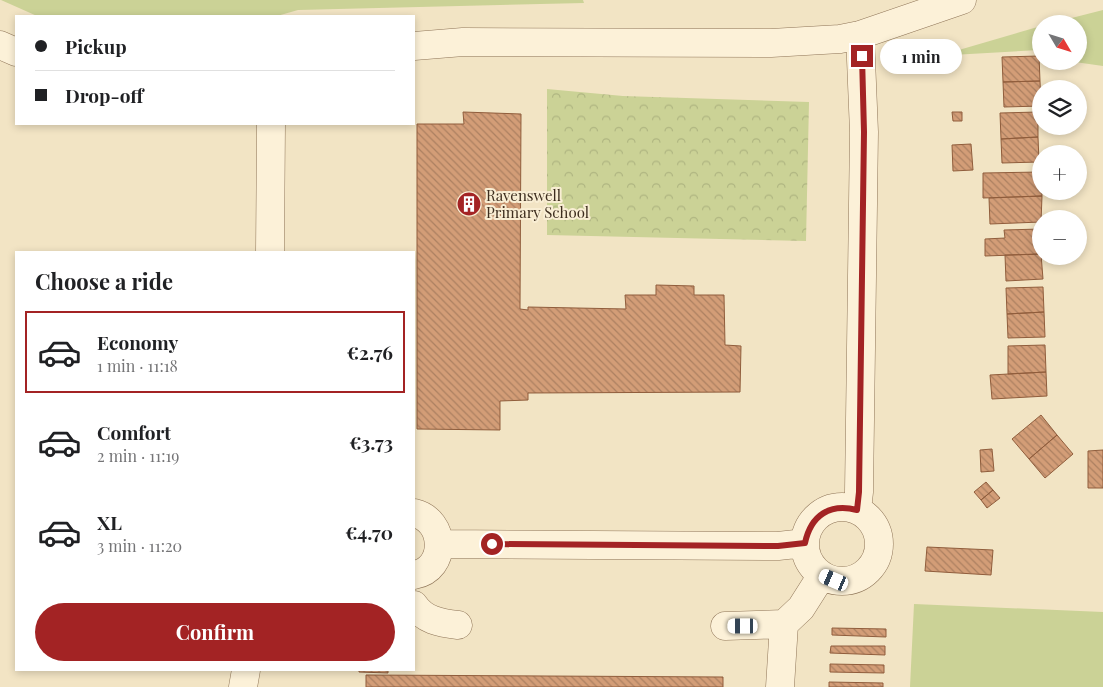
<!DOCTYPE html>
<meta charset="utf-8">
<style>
:root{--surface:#fff;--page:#f2f2f2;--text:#202124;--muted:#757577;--line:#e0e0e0;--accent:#a32324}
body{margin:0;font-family:"Playfair Display",serif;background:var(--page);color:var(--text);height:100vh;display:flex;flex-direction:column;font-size:19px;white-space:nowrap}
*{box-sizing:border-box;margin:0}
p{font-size:16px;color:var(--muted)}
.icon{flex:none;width:28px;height:28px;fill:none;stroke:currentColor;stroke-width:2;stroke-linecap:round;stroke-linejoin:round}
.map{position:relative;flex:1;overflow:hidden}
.sheet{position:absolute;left:15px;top:251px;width:400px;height:420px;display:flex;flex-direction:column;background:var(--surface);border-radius:0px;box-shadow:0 2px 8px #0003}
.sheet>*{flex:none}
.banner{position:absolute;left:15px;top:15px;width:400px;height:110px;border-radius:0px;box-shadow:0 2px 8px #0003;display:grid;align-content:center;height:110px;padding:0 20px;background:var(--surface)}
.needle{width:32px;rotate:128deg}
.buttons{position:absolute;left:1032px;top:15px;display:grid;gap:10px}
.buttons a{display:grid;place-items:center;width:55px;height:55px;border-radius:50%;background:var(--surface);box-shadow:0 2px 8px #0003;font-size:25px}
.end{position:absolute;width:22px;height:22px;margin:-11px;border:6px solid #a32324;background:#fff;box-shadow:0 0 0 2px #fff}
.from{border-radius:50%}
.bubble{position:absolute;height:35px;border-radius:18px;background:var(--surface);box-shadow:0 2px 8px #0003;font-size:16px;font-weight:700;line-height:35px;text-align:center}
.car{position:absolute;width:15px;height:30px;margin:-15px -8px;border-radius:6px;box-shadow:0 0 4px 1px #0007;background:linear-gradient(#fff 24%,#345 0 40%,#fff 0 76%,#345 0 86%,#fff 0)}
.banner b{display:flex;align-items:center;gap:18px;height:48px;font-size:19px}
.banner b+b{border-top:1px solid var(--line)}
.banner i{width:12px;height:12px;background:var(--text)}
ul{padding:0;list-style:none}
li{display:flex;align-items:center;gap:15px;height:82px;margin:0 10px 8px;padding:0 10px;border:2px solid transparent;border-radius:0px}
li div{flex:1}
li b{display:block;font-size:19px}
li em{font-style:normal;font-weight:700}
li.on{border-color:var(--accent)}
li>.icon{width:45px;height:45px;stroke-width:1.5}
h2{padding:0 20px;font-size:22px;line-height:60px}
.cta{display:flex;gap:10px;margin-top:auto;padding:10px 20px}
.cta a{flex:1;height:58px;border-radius:30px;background:var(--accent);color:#fff;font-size:20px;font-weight:700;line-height:58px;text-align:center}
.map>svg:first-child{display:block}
.grass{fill:#cbd296}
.park{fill:url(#park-crowns)}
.building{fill:url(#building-back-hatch);stroke:#905d3c}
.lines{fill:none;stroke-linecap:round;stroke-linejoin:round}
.minor-casing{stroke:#8f7558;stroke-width:29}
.minor{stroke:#fcf1d8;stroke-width:28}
.route{stroke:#a32324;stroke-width:6}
.labels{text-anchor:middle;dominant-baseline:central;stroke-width:4;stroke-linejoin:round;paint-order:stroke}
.poi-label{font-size:15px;fill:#3d2d1e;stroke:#f9eed4;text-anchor:start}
</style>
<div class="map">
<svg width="1103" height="687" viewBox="0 0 1103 687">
<defs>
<pattern id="park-crowns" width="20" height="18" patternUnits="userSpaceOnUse" patternTransform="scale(1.25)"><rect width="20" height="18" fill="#cbd296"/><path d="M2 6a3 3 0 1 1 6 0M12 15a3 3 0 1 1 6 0" fill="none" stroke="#afb581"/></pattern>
<pattern id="building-back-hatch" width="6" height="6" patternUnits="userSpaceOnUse" patternTransform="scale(1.25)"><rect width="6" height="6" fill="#d39d77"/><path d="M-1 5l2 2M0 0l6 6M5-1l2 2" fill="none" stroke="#ac8061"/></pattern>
</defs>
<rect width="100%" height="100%" fill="#f2e4c4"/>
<!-- grass -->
<path class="grass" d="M 1,0 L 583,0 L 584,3 L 298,10 L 277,16 L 37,16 Z
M 1103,10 L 1103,66 L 1068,61 L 1079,61 L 1079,24 L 1048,24 Z
M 1041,26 L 1041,48 L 1038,46 L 1039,50 L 952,55 L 952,52 Z
M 914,604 L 1103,612 L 1103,687 L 910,687 Z"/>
<!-- park -->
<path class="park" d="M 547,89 L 623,96 L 809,102 L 806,241 L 547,235 Z"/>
<!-- building -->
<path class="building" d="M 1039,56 L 1040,81 L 1003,82 L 1002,57 Z
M 1040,81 L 1041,106 L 1004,107 L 1003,82 Z
M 463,112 L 521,114 L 520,309 L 528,310 L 528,307 L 626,309 L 625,295 L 656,295 L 656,285 L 694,286 L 694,295 L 724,295 L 725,345 L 741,346 L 740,392 L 528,393 L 528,400 L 500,401 L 500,430 L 417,429 L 417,124 L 464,124 Z
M 952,112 L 962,112 L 962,121 L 953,121 Z
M 1038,112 L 1038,137 L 1001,139 L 1000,113 Z
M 1038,137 L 1039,162 L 1002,163 L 1001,139 Z
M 971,144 L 973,170 L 953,171 L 952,145 Z
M 1041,172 L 1042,196 L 983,198 L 983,173 Z
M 1042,196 L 1041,222 L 990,224 L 989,198 Z
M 1041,229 L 1041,254 L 985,256 L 985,239 L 1005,238 L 1004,230 Z
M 1041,254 L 1043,279 L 1006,281 L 1005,255 Z
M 1043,287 L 1044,312 L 1007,314 L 1006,288 Z
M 1044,312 L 1045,337 L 1008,338 L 1007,314 Z
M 1045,345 L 1046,372 L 1008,374 L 1008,346 Z
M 1046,372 L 1047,396 L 992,399 L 990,375 Z
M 1041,415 L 1057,435 L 1029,459 L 1012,439 Z
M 1057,435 L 1073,454 L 1045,478 L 1029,459 Z
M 992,449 L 994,471 L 981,472 L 980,450 Z
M 1103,450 L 1103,488 L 1088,488 L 1088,451 Z
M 986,482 L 993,490 L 981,500 L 974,492 Z
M 993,490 L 1000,498 L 987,508 L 981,500 Z
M 927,547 L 993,550 L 991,575 L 925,571 Z
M 832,628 L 886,629 L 886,637 L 832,635 Z
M 831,646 L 885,646 L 885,655 L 830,653 Z
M 830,664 L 884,665 L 884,673 L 830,672 Z
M 359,670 L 388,670 L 388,673 L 359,672 Z
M 366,675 L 723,677 L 723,687 L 366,687 Z
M 829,682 L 883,683 L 883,687 L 829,687 Z"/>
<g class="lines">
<defs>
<path id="minor" d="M 0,45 L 16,52
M 414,46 L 463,42 L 771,43 L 840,39 L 860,35 L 962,0
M 270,252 L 271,124
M805 544a37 37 0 1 1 74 0a37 37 0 1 1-74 0Z
M 857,510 L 859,492 L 864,132 L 860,35
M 414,513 C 446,520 448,569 414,575
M 440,544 L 778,546 L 805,543
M 414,605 C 424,620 440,623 458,625
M 725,626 L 784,624 L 801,608 L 822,575
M 243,687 L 246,670
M 780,687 L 784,624"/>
</defs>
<!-- minor casing -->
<use href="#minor" class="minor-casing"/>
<!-- minor -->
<use href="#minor" class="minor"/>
</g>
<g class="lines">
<!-- route -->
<path class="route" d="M 492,544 L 778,546 L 805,543 C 811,515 830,503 857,510 L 859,492 L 864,132 L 862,56"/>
</g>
<!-- icons -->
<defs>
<symbol id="building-disc" viewBox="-11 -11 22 22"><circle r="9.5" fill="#a32324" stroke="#f9eed4"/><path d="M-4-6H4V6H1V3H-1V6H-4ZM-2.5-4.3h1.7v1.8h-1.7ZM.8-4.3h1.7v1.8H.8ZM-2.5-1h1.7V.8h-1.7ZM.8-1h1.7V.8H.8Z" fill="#fff"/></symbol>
</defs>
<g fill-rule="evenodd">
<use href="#building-disc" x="455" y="190" width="28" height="28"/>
</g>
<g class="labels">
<!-- poi labels -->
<g class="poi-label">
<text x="486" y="195">Ravenswell<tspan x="486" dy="17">Primary School</tspan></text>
</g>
</g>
</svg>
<div class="buttons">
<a><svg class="needle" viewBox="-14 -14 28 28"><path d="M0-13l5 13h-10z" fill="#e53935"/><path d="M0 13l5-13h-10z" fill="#757577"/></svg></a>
<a><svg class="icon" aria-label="layers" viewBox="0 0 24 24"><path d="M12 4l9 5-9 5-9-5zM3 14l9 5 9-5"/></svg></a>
<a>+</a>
<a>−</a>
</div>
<i class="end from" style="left:492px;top:544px"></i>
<i class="end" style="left:862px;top:56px"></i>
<div class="bubble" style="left:880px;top:39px;width:82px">1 min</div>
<i class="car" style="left:834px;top:580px;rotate:293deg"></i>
<i class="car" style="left:743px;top:626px;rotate:270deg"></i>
<div class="banner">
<b><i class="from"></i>Pickup</b>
<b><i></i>Drop-off</b>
</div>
<section class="sheet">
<h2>Choose a ride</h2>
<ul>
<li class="on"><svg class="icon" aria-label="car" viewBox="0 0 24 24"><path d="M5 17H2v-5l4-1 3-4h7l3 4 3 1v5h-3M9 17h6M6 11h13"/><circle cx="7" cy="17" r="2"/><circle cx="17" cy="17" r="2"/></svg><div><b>Economy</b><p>1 min · 11:18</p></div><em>€2.76</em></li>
<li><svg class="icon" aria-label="car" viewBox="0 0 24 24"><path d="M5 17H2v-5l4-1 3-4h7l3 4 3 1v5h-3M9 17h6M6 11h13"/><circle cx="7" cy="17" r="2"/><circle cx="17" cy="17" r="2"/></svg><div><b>Comfort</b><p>2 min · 11:19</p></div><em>€3.73</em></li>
<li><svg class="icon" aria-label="car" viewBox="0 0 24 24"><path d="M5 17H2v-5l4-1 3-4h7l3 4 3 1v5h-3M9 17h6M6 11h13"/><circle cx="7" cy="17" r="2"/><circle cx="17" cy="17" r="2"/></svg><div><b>XL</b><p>3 min · 11:20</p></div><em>€4.70</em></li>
</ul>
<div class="cta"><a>Confirm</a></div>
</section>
</div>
